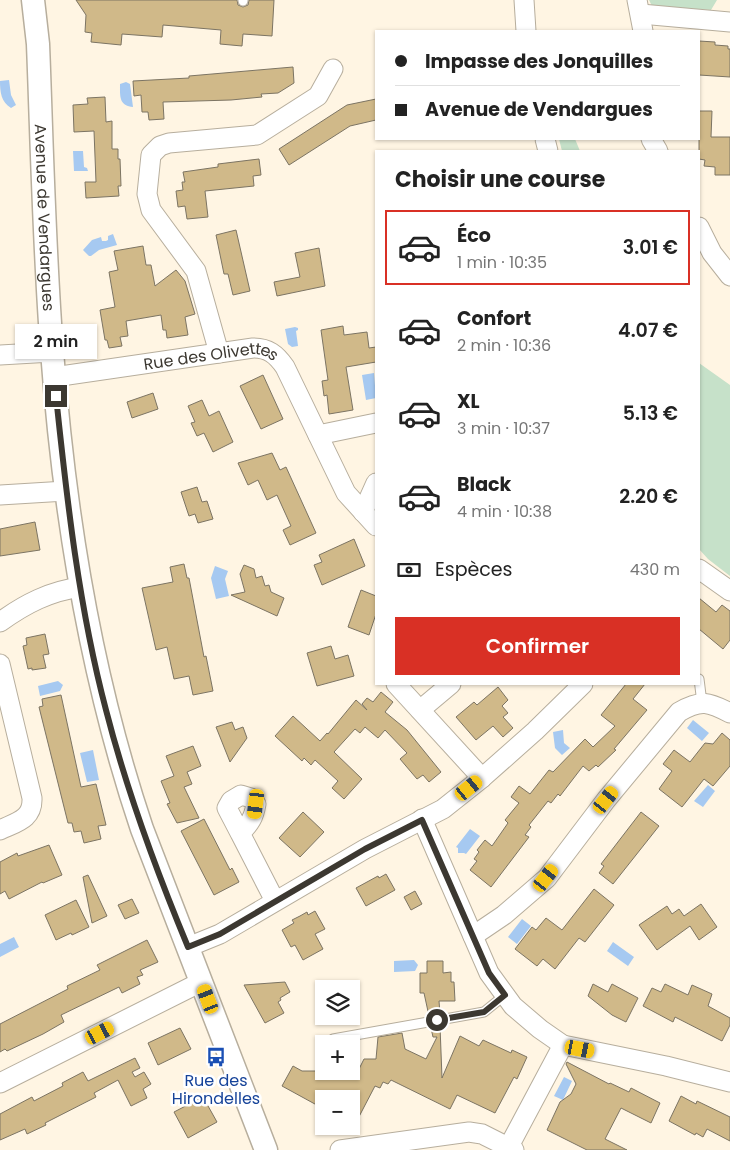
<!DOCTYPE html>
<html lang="fr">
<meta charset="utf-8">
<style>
:root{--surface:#fff;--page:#f2f2f2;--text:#222;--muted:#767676;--line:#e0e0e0;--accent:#d93025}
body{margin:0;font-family:Poppins,sans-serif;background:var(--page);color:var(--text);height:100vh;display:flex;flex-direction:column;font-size:19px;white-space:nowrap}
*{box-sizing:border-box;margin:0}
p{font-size:16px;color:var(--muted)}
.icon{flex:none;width:28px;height:28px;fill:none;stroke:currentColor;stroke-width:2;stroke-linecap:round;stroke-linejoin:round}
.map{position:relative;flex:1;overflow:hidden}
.drawer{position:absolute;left:375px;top:150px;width:325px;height:535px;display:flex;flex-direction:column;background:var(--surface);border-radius:0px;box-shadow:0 1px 4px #0004}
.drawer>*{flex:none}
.top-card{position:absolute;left:375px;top:30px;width:325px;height:110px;border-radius:0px;box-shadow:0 1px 4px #0004;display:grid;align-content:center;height:110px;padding:0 20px;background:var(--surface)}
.controls{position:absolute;left:315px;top:980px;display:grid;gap:10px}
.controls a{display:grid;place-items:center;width:45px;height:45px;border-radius:0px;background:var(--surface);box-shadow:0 1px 4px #0004;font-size:25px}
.end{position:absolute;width:22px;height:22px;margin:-11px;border:6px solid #3c3831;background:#fff;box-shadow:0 0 0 2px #fff}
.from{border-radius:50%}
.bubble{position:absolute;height:35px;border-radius:0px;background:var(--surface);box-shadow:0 1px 4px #0004;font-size:16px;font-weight:600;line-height:35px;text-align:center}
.car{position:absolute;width:15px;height:30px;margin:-15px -8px;border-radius:6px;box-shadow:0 0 4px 1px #0007;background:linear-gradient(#f5c518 24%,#345 0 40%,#f5c518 0 76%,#345 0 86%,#f5c518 0)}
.top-card b{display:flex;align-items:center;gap:18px;height:48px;font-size:19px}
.top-card b+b{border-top:1px solid var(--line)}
.top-card i{width:12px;height:12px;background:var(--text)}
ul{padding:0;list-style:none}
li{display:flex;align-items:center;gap:15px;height:75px;margin:0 10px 8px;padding:0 10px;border:2px solid transparent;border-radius:0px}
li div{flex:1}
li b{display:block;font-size:19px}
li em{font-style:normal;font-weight:600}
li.selected{border-color:var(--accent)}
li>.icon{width:45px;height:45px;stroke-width:1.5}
h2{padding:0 20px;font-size:22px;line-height:60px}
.pay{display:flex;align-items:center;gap:12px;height:55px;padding:0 20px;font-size:19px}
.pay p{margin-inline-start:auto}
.primary-button{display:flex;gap:10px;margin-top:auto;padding:10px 20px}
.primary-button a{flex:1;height:58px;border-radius:0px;background:var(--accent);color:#fff;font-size:20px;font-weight:600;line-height:58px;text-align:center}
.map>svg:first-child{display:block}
.green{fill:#c6e1c9}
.water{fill:#a6c9f1}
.building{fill:#d0b989;stroke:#7c7463}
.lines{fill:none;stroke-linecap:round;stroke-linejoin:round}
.service-casing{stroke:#b7ae9d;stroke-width:11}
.minor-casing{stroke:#b7ae9d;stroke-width:21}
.tertiary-casing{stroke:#b7ae9d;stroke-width:25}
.service{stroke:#fff;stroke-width:9}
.minor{stroke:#fff;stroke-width:19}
.tertiary{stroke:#fff;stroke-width:22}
.route{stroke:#3c3831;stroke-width:6}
.labels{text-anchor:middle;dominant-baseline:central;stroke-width:5;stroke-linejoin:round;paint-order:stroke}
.street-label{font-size:16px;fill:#3c3831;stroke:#fff}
.transit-label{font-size:16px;fill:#164399;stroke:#fff}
</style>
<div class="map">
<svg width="730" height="1150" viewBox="0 0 730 1150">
<rect width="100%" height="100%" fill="#fff5e3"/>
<!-- green -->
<path class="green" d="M 649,0 L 717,0 L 711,10 L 652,6 Z
M 559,139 L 575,139 L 580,151 L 562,151 Z
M 699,363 L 730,385 L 730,576 L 708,559 L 699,549 Z"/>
<!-- water -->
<path class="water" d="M 9,80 L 11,95 L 16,105 L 11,108 C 1,102 0,92 0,81 Z
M 126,82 L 130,84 L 133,107 C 119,105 120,97 120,84 Z
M 73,151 L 83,151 L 84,167 L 87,168 L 88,171 L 74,171 Z
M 113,234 L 117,245 L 99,250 L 91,256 L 89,256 L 83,250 L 92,240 L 101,237 L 102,241 L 106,241 L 108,240 L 108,236 Z
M 295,327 L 298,328 L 298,330 L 296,331 L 298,346 L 292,347 L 288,344 L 285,329 Z
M 374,373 L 376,398 L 366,400 L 362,375 Z
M 215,566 L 228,571 L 225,579 L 229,596 L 216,599 L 211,578 Z
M 58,681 L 63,685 L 60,691 L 40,696 L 38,686 Z
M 693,720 L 709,733 L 702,741 L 687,728 Z
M 563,730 L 564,743 L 570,748 L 562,755 L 555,748 L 553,732 Z
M 93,750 L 99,780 L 87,782 L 80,753 Z
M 708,785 L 715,791 L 703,807 L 694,801 Z
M 470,829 L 480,836 L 466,854 L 464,853 L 458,853 L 458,848 L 456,847 Z
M 522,919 L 531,926 L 517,944 L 508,937 Z
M 14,937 L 19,947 L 0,957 L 0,944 Z
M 613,942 L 634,957 L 628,966 L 607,951 Z
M 414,960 L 418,965 L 415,971 L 394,972 L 394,961 Z
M 564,1077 L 572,1081 L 563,1100 L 554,1096 Z"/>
<!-- building -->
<path class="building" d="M 76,0 L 237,0 L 238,5 L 243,7 L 248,5 L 249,0 L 274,0 L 272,36 L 243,34 L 242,46 L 220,44 L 221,30 L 163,25 L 162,37 L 122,34 L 121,45 L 91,42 L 92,33 L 85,32 L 86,15 Z
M 699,41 L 715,42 L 715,45 L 728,46 L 728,49 L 730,49 L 730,77 L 699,75 Z
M 293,67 L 294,83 L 278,93 L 261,94 L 262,97 L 231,100 L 163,102 L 164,119 L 149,120 L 148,112 L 142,112 L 141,95 L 134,96 L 133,81 L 189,78 L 189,76 Z
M 105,97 L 106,122 L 112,121 L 112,149 L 118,149 L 118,159 L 120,159 L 121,186 L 118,186 L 119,196 L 86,198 L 85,182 L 96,182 L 94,131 L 74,132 L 73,105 L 88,104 L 87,98 Z
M 376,99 L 376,120 L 350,126 L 289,165 L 279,149 L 347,105 Z
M 699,111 L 712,111 L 711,137 L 730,137 L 730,175 L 715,175 L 715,167 L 704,166 L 705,160 L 699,159 Z
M 259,159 L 261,175 L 253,176 L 254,186 L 205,191 L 208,217 L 187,219 L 185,206 L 178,207 L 176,191 L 183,190 L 182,182 L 185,182 L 183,172 L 218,167 L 218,164 Z
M 236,230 L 250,291 L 233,295 L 228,274 L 224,274 L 216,235 Z
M 143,246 L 146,265 L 151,265 L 155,286 L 176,270 L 185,281 L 195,314 L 185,317 L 188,335 L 167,338 L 166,330 L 163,330 L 161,315 L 126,321 L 128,336 L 120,337 L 122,346 L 109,348 L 107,340 L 105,340 L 100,310 L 115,307 L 109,272 L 118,270 L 114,251 Z
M 319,248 L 325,286 L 277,296 L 274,282 L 300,277 L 295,253 Z
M 343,326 L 344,335 L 367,332 L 369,348 L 376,347 L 376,362 L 346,367 L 353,410 L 329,414 L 327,395 L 324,396 L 322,381 L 328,380 L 321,330 Z
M 263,375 L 283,419 L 261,429 L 240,386 Z
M 153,393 L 158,409 L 132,418 L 127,402 Z
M 202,400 L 209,416 L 219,411 L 233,442 L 213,452 L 204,433 L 197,436 L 191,423 L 195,422 L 188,406 Z
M 272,453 L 280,470 L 286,467 L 316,533 L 290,545 L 283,530 L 291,526 L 277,495 L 267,500 L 258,480 L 248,485 L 238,463 Z
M 197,487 L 202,502 L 207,501 L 213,519 L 198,523 L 195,514 L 189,516 L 181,492 Z
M 35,522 L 40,550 L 0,556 L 0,529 Z
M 354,539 L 365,566 L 322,585 L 314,565 L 322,562 L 319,555 Z
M 184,564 L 187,578 L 189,578 L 204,657 L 206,656 L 213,691 L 193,695 L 189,676 L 174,679 L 167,647 L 156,650 L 142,588 L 173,582 L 170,567 Z
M 244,565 L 254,569 L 256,578 L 262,576 L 265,586 L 269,585 L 271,592 L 284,598 L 277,616 L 231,595 L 245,592 L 240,574 Z
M 361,590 L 376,596 L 376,614 L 369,635 L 348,627 Z
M 699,598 L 716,612 L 722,605 L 730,611 L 730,640 L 723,649 L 699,629 Z
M 45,634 L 49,654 L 43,655 L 46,668 L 32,670 L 32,668 L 28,669 L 23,646 L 27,645 L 26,638 Z
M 331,646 L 335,659 L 348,655 L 354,676 L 317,686 L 307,653 Z
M 626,684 L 645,684 L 633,699 L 647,710 L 614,749 L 616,750 L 598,767 L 596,765 L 589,771 L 583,766 L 560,796 L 558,794 L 551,803 L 548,801 L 529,825 L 531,827 L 525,835 L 529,837 L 491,887 L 470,870 L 477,861 L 474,859 L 479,852 L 477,850 L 485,840 L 492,846 L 508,823 L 505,820 L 519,803 L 511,797 L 519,786 L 530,794 L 549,770 L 553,772 L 585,739 L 593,747 L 615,726 L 601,715 Z
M 498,687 L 508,700 L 502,706 L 508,713 L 503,717 L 513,728 L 503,737 L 493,726 L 476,740 L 456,717 L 474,702 L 477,705 Z
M 381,692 L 393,702 L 385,712 L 407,730 L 441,772 L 429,782 L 423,775 L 417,779 L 400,759 L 407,753 L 385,730 L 378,738 L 365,727 L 360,733 L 355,729 L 334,752 L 362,779 L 344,799 L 332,788 L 338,781 L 315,760 L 311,765 L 304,758 L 302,761 L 275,736 L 293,716 L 320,741 L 327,733 L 328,734 L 356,700 L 367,710 L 362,704 L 367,698 L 373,702 Z
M 61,695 L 81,787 L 96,784 L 106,825 L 98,826 L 101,839 L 84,843 L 81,831 L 74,832 L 72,823 L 68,823 L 39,707 L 43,706 L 42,699 Z
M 232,722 L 235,730 L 243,727 L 247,738 L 230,762 L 216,727 Z
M 722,733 L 730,740 L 730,766 L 713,786 L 704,779 L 682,807 L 659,789 L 672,771 L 663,764 L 674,750 L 690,762 L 705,743 L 713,744 Z
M 193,746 L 201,766 L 187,772 L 192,784 L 184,787 L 199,818 L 177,823 L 167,804 L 170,803 L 161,781 L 174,776 L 166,756 Z
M 303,812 L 324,832 L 300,857 L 279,838 Z
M 641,812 L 659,826 L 613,884 L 599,873 L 604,866 L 601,864 Z
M 204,819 L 230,870 L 232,868 L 239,882 L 214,895 L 181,831 Z
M 49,845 L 62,875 L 43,883 L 42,882 L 9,899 L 5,891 L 0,894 L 0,862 L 17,853 L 18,856 Z
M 386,874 L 395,890 L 366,906 L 356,888 L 378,876 L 379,878 Z
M 88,875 L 107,916 L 92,923 L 83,877 Z
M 594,889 L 614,905 L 585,942 L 579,938 L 555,969 L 543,959 L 537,966 L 515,949 L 532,927 L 536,930 L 546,918 L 562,930 Z
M 415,891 L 422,904 L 411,910 L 404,897 Z
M 132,899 L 139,913 L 125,919 L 118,905 Z
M 76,900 L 89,927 L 72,935 L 71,933 L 56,940 L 45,915 Z
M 701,904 L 717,927 L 699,940 L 690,926 L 657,950 L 639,925 L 667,906 L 672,914 L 679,909 L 684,916 Z
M 315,911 L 325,929 L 315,934 L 323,949 L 303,960 L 295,945 L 291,947 L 282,930 L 294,923 L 292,920 L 300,916 L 307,912 L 308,915 Z
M 147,940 L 158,962 L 140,970 L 143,975 L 137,977 L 140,984 L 122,993 L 119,987 L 61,1015 L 64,1022 L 43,1034 L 7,1051 L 5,1049 L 0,1052 L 0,1024 L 68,989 L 67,986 L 100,970 L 97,965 Z
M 427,961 L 443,961 L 443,973 L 451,972 L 451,982 L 454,982 L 455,1001 L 439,1001 L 440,1014 L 429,1016 L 424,993 L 420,993 L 420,973 L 427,973 Z
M 285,982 L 290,992 L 280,998 L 281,1000 L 278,1002 L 284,1013 L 265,1023 L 244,985 Z
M 593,984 L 608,992 L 612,984 L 638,998 L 626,1022 L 612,1015 L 588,996 Z
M 665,984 L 688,995 L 692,985 L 712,994 L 708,1006 L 730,1018 L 730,1025 L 722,1041 L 675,1017 L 673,1022 L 643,1006 L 652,988 L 661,992 Z
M 440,1026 L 442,1078 L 460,1036 L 479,1046 L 483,1040 L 511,1053 L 512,1050 L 527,1057 L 517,1079 L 514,1077 L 495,1113 L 457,1095 L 450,1109 L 391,1080 L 388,1084 L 383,1082 L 380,1088 L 375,1086 L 351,1132 L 351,1099 L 324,1099 L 324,1109 L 282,1086 L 293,1066 L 302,1071 L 358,1071 L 364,1059 L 376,1059 L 378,1037 L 402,1033 L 405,1049 L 426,1059 L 437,1037 L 433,1037 L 431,1028 Z
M 180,1028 L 191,1049 L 158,1065 L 148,1043 Z
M 135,1058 L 140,1068 L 132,1072 L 135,1077 L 144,1072 L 151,1084 L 143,1089 L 147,1098 L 131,1106 L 118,1080 L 94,1093 L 96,1097 L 45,1123 L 46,1125 L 27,1134 L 25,1129 L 0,1140 L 0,1114 L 32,1097 L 34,1101 L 63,1086 L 62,1083 L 83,1072 L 88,1081 Z
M 567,1062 L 609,1084 L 610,1083 L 629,1092 L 631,1088 L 660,1103 L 651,1123 L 621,1108 L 605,1139 L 627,1150 L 587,1150 L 547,1130 L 560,1102 L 571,1094 L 576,1084 L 566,1064 Z
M 681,1096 L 696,1104 L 697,1101 L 730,1117 L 730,1141 L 707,1129 L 703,1137 L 696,1133 L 695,1135 L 669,1121 Z
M 203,1097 L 217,1122 L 188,1138 L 174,1112 Z"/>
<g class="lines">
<defs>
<path id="service" d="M 243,1 L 243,0
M 699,679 L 702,703
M 333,1039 L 484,1012 L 505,995"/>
<g id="minor">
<path d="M 524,0 L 526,31"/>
<path d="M 637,0 L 643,31"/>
<path d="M 641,14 L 730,22"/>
<path d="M 545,139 L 548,151"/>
<path d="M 651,139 L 658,151"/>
<path d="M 699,227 L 712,253 L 730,276"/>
<path d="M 219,353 L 196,271 L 151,210 L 147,194 L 151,155 L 160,146 L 169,143 L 257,135 L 318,96 L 333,69"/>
<path d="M 0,355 L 52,352"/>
<path id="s1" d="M 54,377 L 253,348 C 268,348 276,354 285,367 L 346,493 L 376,526"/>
<path d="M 318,435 L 376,423"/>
<path d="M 0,495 L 66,491"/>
<path d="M 363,512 L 376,483"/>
<path d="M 699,569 L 730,591"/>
<path d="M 0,622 C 25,604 50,591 81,587"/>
<path d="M 0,664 L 32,798 C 33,819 17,822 0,830"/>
<path d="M 396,684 L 482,778"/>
<path d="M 420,710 L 451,684"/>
<path d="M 422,819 L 489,973 L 513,1006 L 540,1029 L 563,1045 L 666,1066 L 730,1082"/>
<path d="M 240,833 L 227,808 L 231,801 L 241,795 L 251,798 L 256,804 C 254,817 250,824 240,833 L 275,901"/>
<path d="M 473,936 L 504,915 L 547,878 L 606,800 L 679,712 C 701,699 709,702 730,713"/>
<path d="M 188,947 L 220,934 L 365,849 L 443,809 L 482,778 L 535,731 L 583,684"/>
<path d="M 0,1083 L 201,982"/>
<path d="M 340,1150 L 469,1132 L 482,1134 L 514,1150"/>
<path d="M 507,1150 L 563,1045"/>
</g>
<g id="tertiary">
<path id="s2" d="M 33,0 L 38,44 C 42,146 44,249 52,351 C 64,514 90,675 142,829 L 266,1150"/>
</g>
</defs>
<!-- service casing -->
<use href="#service" class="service-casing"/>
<!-- minor casing -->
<use href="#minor" class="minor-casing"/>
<!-- tertiary casing -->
<use href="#tertiary" class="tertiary-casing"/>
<!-- service -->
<use href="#service" class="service"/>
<!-- minor -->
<use href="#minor" class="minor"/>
<!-- tertiary -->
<use href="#tertiary" class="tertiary"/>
</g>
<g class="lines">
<!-- route -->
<path class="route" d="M 56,396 C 67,501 79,608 106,710 C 127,792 156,870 188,947 L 220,934 L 365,849 L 422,820 L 489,973 L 505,995 L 484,1012 L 437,1020"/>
</g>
<!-- icons -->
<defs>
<symbol id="bus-bare" viewBox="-9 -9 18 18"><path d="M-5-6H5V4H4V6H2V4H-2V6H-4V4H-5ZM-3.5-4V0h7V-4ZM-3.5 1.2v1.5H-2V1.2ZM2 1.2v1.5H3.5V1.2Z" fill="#1a4fb4" stroke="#fff" stroke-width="2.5" paint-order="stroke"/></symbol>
</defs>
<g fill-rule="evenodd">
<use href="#bus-bare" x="202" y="1043" width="28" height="28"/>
</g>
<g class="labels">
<!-- street labels -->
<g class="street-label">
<text stroke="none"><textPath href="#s2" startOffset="218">Avenue de Vendargues</textPath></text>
<text stroke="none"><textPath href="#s1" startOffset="159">Rue des Olivettes</textPath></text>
</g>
<!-- transit labels -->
<g class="transit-label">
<text x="216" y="1080">Rue des<tspan x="216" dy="18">Hirondelles</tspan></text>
</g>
</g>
</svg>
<div class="controls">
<a><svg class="icon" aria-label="layers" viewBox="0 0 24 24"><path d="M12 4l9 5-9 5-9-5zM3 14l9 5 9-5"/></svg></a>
<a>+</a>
<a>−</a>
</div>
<i class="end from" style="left:437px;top:1020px"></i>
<i class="end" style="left:56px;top:396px"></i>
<div class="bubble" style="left:15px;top:324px;width:82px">2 min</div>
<i class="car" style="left:469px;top:788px;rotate:51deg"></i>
<i class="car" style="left:606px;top:800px;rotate:39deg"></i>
<i class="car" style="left:256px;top:804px;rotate:187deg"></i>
<i class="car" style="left:546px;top:878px;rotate:38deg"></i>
<i class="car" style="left:208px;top:999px;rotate:339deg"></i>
<i class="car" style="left:100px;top:1033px;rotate:63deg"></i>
<i class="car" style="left:580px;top:1049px;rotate:101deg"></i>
<div class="top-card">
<b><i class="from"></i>Impasse des Jonquilles</b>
<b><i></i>Avenue de Vendargues</b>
</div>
<section class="drawer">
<h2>Choisir une course</h2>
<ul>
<li class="selected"><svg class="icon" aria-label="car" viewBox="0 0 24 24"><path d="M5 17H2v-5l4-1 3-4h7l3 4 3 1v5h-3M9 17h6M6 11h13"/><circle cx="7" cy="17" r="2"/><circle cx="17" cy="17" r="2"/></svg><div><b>Éco</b><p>1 min · 10:35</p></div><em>3.01 €</em></li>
<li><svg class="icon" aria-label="car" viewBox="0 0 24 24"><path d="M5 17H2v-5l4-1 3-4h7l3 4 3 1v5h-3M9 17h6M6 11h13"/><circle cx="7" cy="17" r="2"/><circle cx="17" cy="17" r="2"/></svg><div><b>Confort</b><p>2 min · 10:36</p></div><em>4.07 €</em></li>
<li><svg class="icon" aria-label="car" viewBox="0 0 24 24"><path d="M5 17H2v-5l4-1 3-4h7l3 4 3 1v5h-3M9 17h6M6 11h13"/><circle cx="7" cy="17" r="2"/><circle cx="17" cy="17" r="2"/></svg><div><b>XL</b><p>3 min · 10:37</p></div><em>5.13 €</em></li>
<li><svg class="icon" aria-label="car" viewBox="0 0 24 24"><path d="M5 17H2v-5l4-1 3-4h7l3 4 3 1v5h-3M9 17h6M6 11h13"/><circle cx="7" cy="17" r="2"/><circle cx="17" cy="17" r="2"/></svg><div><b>Black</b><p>4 min · 10:38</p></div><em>2.20 €</em></li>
</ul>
<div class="pay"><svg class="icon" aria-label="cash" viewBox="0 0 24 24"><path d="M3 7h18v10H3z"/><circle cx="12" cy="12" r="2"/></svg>Espèces<p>430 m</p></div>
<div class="primary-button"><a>Confirmer</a></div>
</section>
</div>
